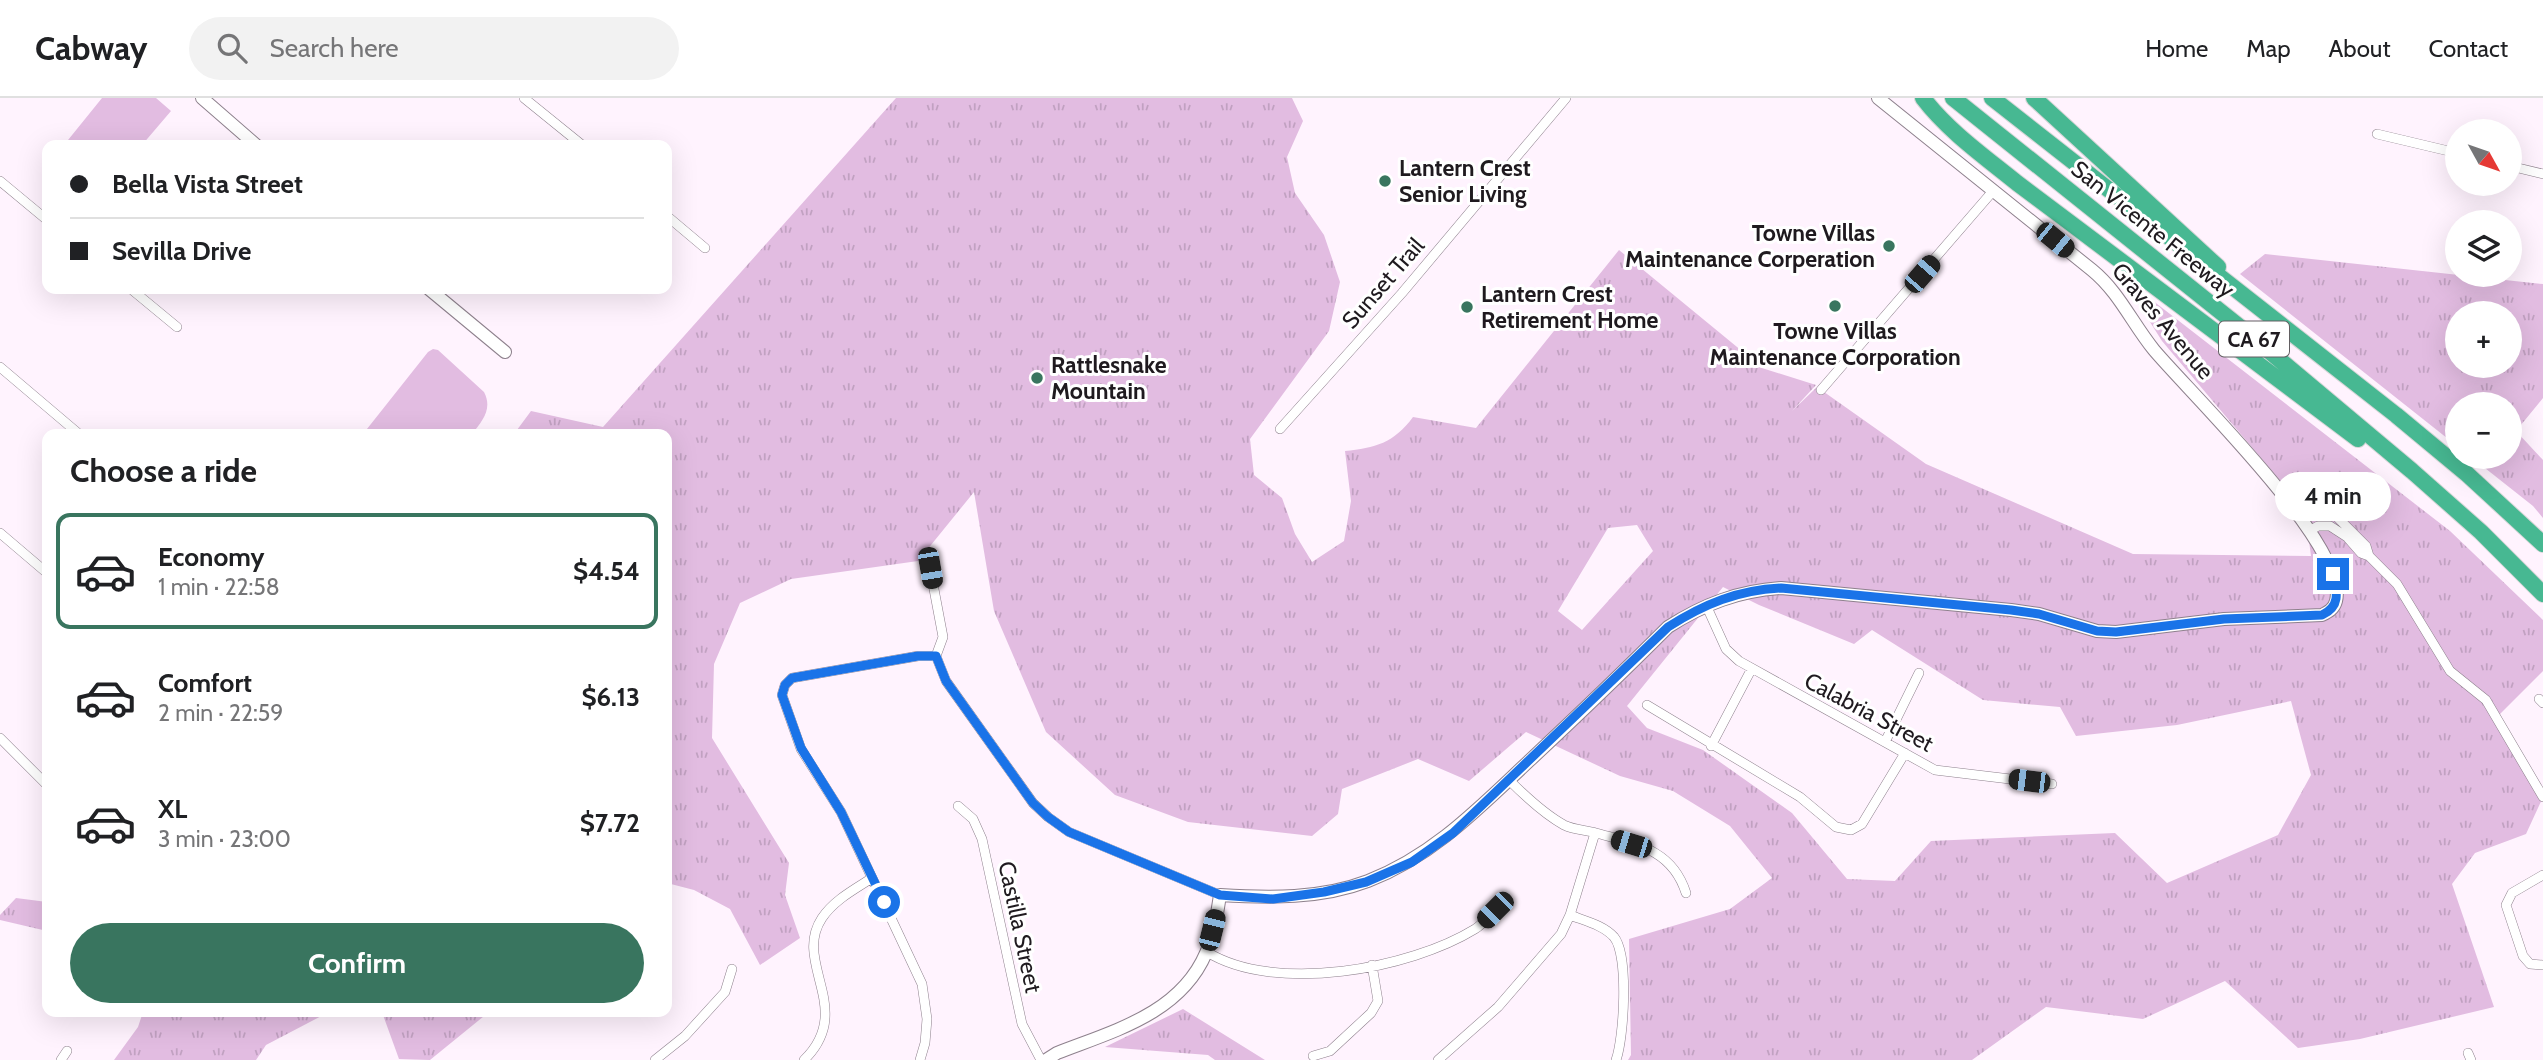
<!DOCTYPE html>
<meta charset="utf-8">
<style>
:root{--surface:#fff;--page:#f2f2f2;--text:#202124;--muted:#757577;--line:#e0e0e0;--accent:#39755f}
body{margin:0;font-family:Cabin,sans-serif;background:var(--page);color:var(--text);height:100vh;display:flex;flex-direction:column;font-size:26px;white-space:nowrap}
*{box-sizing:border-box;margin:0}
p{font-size:23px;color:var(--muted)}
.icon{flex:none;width:38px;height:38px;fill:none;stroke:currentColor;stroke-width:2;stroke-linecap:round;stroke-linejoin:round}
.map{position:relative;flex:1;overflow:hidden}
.details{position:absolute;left:42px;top:331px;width:630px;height:588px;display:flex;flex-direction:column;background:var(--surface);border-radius:14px;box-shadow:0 7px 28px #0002}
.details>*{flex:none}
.top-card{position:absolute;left:42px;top:42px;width:630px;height:154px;border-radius:14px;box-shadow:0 7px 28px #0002;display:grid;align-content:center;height:154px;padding:0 28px;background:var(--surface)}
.needle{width:46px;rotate:130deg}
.tools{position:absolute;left:2445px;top:21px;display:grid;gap:14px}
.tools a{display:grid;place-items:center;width:77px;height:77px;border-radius:50%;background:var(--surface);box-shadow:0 7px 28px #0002;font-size:35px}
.end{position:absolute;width:32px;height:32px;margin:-16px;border:9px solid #1a73e8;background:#fff;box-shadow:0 0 0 4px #fff}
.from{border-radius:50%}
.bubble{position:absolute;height:49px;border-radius:24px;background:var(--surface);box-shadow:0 7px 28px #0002;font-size:23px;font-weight:700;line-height:49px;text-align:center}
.car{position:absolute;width:21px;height:42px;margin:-21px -10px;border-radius:9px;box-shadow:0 0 5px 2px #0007;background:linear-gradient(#222 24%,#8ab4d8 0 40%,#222 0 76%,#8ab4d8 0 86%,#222 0)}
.top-card b{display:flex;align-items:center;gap:24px;height:66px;font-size:26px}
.top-card b+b{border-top:2px solid var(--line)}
.top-card i{width:18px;height:18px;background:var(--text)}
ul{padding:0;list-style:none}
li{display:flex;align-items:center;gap:21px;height:116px;margin:0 14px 10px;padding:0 14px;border:4px solid transparent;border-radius:14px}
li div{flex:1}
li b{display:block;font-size:26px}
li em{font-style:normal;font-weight:700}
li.current{border-color:var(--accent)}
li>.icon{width:63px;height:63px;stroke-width:1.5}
h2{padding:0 28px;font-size:32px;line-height:84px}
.cta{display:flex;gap:14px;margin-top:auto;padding:14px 28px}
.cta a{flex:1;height:80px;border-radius:42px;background:var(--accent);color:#fff;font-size:28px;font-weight:700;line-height:80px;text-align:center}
header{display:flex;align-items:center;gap:42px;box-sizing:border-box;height:98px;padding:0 35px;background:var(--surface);border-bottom:2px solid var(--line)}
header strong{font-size:33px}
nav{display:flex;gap:38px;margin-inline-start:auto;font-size:24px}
.search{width:490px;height:63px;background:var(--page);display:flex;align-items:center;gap:18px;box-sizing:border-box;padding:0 24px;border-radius:38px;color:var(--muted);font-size:26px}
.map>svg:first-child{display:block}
.grass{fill:url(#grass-tufts);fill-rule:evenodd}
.green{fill:#e2bce1}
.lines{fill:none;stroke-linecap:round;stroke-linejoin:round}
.street-casing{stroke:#8e818d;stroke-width:10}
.secondary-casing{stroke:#8e818d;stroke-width:14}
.highway-casing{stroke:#d7d6d7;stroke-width:18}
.street{stroke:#fff;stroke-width:9}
.secondary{stroke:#fff;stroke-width:12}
.highway{stroke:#47b892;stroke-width:16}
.route{stroke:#1a73e8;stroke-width:9}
.poi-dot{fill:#39755f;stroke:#fff;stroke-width:2.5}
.labels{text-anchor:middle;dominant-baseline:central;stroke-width:6;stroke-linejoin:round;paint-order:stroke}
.shield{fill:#fff;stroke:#625f62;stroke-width:2}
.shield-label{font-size:21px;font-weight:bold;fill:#1f1a1f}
.poi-label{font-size:23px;font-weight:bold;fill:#1f1a1f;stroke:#fff;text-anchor:start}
.street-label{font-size:23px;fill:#1f1a1f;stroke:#fff}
</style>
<header>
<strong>Cabway</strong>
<div class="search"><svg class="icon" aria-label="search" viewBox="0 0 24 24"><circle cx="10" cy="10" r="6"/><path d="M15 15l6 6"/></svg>Search here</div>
<nav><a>Home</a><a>Map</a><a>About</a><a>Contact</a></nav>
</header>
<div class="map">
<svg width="2543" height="962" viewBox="0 0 2543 962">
<defs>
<pattern id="grass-tufts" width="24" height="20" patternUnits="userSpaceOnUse" patternTransform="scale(1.75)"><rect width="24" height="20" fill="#e2bce1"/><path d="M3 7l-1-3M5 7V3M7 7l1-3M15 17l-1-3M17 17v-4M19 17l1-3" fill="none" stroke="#c1a1c1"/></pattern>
</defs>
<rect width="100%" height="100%" fill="#fff3fe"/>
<!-- grass -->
<path class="grass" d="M 896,0 L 1292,0 L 1303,23 L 1287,59 L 1295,95 L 1324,137 L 1340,184 L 1329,233 L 1250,341 L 1254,377 L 1282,400 L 1295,436 L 1312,464 L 1344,443 L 1351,403 L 1345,353 C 1375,350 1394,345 1413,319 L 1476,330 L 1619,152 L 1748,258 L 1746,265 L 1816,287 L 1792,313 L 1817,289 L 1926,366 L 2133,456 L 2311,458 L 2305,412 L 2162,243 L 2121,178 L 2450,433 L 2543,522 L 2543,573 L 2496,620 L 2543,699 L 2526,736 L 2475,755 L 2452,786 L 2494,909 L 2360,941 L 2298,950 L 2225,883 L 2143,921 L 2046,909 L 1972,962 L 1628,962 L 1631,957 L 1629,841 L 1730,811 L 1772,780 L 1730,728 L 1673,693 L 1620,678 L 1526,634 L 1469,683 L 1418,661 L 1342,691 L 1338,716 L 1312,738 L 1188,724 L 1115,697 L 1046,634 L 994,513 L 974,394 L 918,463 L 791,481 L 740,505 L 714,566 L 712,640 L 789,765 L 785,797 L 800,840 L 760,867 L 730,811 L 694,792 L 667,785 L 667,336 L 514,336 L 531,313 L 603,329 ZM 1637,427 L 1653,453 L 1582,532 L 1558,513 L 1608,430 ZM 1723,489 L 1759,507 L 1854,546 L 1872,532 L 1983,602 L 2060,609 L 2076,638 L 2177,627 L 2291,603 L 2311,677 L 2278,737 L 2167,785 L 2115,735 L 1931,743 L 1895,783 L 1847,781 L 1792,715 L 1703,652 L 1647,630 L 1627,608 Z
M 2265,156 L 2543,186 L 2543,300 L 2516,333 L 2543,362 L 2543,420 L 2533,408 L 2471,359 L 2510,359 L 2510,306 L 2457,306 L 2457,348 L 2240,176 ZM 2510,215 L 2510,268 L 2457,268 L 2457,215 Z
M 16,800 L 47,804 L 47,833 L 0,822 L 0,817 Z
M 1183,911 L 1265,962 L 1215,962 L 1208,957 L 1105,949 Z
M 143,914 L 329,914 L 266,947 L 256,962 L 114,962 L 138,929 Z
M 373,914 L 489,914 L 430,962 L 399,961 L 383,917 Z"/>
<!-- green -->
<path class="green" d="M 102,0 L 156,0 L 171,13 L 142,47 L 64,47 Z
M 433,251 L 438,252 L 484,294 C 493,311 482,323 472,336 L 363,336 L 428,254 Z"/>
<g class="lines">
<defs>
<path id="street" d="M 524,0 L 582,47
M 2377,36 L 2457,55
M 2510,68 L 2543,76
M 0,83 L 47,122
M 667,118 L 705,150
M 131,191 L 177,229
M 0,269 L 79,336
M 1821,292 L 1993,93
M 1280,331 L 1402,195 L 1566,0
M 2296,415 L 2306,408 L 2326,411 L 2334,416 L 2366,448 L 2369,458
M 2309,433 L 2318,428 L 2330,428 L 2347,439 L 2361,455 L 2369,458 L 2397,486 L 2450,573 L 2486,602 L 2543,699
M 0,435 L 47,475
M 930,470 L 943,539 L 936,558
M 1706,507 L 1726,551 L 1739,563 L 1935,672 L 2052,686
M 936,558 L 946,583 L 1033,705 L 1048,719 L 1069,734 L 1220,797
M 2539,601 L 2543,605
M 1647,607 L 1800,699 L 1836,729 L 1851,732 L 1862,726 L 1905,655
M 0,640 L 47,687
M 1885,644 L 1919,575
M 1711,648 L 1751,572
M 1509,682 C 1525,698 1544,716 1564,727 C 1574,732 1586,732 1596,735 C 1636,746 1672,751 1686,795
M 958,708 L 973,721 L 982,741 L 1022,926 L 1041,962
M 2543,777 L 2512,795 L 2506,807 L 2523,858 L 2530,866 L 2543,867
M 1570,817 C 1585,823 1603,827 1614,839 C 1629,857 1624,940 1616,962
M 1207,854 C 1275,896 1410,871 1475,831 C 1483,826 1489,818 1495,812
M 2468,955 L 2471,962
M 1313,958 L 1330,953 L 1371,915 L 1378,903 L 1372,867
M 61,962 L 67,953
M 655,962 L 685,938 L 725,894 L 732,871
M 804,962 C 856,911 792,865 822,820 C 834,802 855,791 872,780
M 920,962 L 925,945 L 927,921 L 922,886 L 841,714 L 801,651 L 782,597 L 785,587 L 792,580 L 918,558 L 936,558
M 1438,962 L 1498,909 L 1561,836 L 1570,817 L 1595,735"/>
<path id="secondary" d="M 202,0 L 256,47
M 429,191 L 505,254
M 1046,962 L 1057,955 C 1113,933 1180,916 1206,855 C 1214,838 1217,816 1220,797 C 1269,800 1321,801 1368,783 C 1433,758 1479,710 1529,663 C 1576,619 1622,575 1668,529 C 1704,506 1738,493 1781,490 L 2011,512 L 2039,516 L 2097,533 L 2116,534 L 2224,521 L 2322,517 C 2328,514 2334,511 2336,503 C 2350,449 2190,295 2154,252 C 2132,225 2119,194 2092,172 L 1878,0"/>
<path id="highway" d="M 1923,0 C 1948,33 1985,59 2017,85 L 2358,341
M 1953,0 L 2256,242 L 2412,373 L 2481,434 L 2543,496
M 1992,0 L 2396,317 L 2467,376 L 2543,446
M 2034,0 L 2218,169"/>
</defs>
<!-- street casing -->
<use href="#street" class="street-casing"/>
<!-- secondary casing -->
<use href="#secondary" class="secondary-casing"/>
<!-- highway casing -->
<use href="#highway" class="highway-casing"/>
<!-- street -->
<use href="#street" class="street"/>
<!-- secondary -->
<use href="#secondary" class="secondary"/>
<!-- highway -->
<use href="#highway" class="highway"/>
</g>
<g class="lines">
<!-- route -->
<path class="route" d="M 884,804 L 841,714 L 801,650 L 782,597 L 785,587 L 792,580 L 918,558 L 936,558 L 946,583 L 1033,705 L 1048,719 L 1069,734 L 1220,797 L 1273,801 L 1324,794 L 1366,784 L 1412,764 L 1453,735 L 1668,529 C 1704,506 1738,492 1781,490 L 2011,512 L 2039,516 L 2097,533 L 2116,534 L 2224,521 L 2322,517 C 2341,508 2337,494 2333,476"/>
</g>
<!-- markers -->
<g class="poi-dot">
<circle cx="1385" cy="83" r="7"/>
<circle cx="1889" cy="148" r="7"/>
<circle cx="1835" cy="208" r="7"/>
<circle cx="1467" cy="209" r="7"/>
<circle cx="1037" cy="280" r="7"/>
</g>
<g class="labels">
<!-- shield labels -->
<rect class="shield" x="2219" y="223.5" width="70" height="35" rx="5"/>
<g class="shield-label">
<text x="2254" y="241">CA 67</text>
</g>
<!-- poi labels -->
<g class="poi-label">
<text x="1399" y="70">Lantern Crest<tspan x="1399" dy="26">Senior Living</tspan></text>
<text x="1875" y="135" text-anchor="end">Towne Villas<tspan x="1875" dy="26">Maintenance Corperation</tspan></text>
<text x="1481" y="196">Lantern Crest<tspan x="1481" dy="26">Retirement Home</tspan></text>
<text x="1835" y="233" text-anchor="middle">Towne Villas<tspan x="1835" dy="26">Maintenance Corporation</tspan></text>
<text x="1051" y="267">Rattlesnake<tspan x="1051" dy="26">Mountain</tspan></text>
</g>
<!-- street labels -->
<g class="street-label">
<text transform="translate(2153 131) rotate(39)">San Vicente Freeway</text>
<text transform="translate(1383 185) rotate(-49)">Sunset Trail</text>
<text transform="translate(2163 223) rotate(50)">Graves Avenue</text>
<text transform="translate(1869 614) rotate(28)">Calabria Street</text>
<text transform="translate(1020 829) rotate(78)">Castilla Street</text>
</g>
</g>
</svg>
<div class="tools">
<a><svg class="needle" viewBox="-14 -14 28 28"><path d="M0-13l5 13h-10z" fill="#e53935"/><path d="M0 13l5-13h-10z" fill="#757577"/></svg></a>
<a><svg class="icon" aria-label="layers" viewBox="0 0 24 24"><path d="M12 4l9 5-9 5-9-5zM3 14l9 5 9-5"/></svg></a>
<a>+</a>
<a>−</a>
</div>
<i class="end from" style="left:884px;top:804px"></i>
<i class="end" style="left:2333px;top:476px"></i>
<div class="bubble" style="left:2275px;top:374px;width:116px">4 min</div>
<i class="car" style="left:2055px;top:142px;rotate:129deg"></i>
<i class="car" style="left:1922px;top:176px;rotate:41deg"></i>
<i class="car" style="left:930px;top:470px;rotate:170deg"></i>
<i class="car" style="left:2029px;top:683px;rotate:277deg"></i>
<i class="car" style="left:1631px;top:746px;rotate:287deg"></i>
<i class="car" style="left:1495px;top:812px;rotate:225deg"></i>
<i class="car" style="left:1212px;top:832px;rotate:14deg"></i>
<div class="top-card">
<b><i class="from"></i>Bella Vista Street</b>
<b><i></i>Sevilla Drive</b>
</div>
<section class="details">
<h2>Choose a ride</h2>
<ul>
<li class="current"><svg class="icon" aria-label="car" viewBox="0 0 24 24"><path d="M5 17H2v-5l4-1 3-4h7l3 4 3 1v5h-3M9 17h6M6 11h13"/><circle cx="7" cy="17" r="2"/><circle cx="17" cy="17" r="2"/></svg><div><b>Economy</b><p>1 min · 22:58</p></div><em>$4.54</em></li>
<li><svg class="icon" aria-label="car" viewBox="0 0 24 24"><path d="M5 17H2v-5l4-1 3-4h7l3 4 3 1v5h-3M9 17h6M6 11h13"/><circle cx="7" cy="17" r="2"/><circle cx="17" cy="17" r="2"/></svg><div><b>Comfort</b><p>2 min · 22:59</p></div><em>$6.13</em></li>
<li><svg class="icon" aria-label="car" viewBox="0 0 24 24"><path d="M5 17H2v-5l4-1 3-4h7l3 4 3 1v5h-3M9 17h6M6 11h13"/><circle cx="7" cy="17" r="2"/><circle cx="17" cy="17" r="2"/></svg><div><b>XL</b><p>3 min · 23:00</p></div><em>$7.72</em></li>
</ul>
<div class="cta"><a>Confirm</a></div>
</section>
</div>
